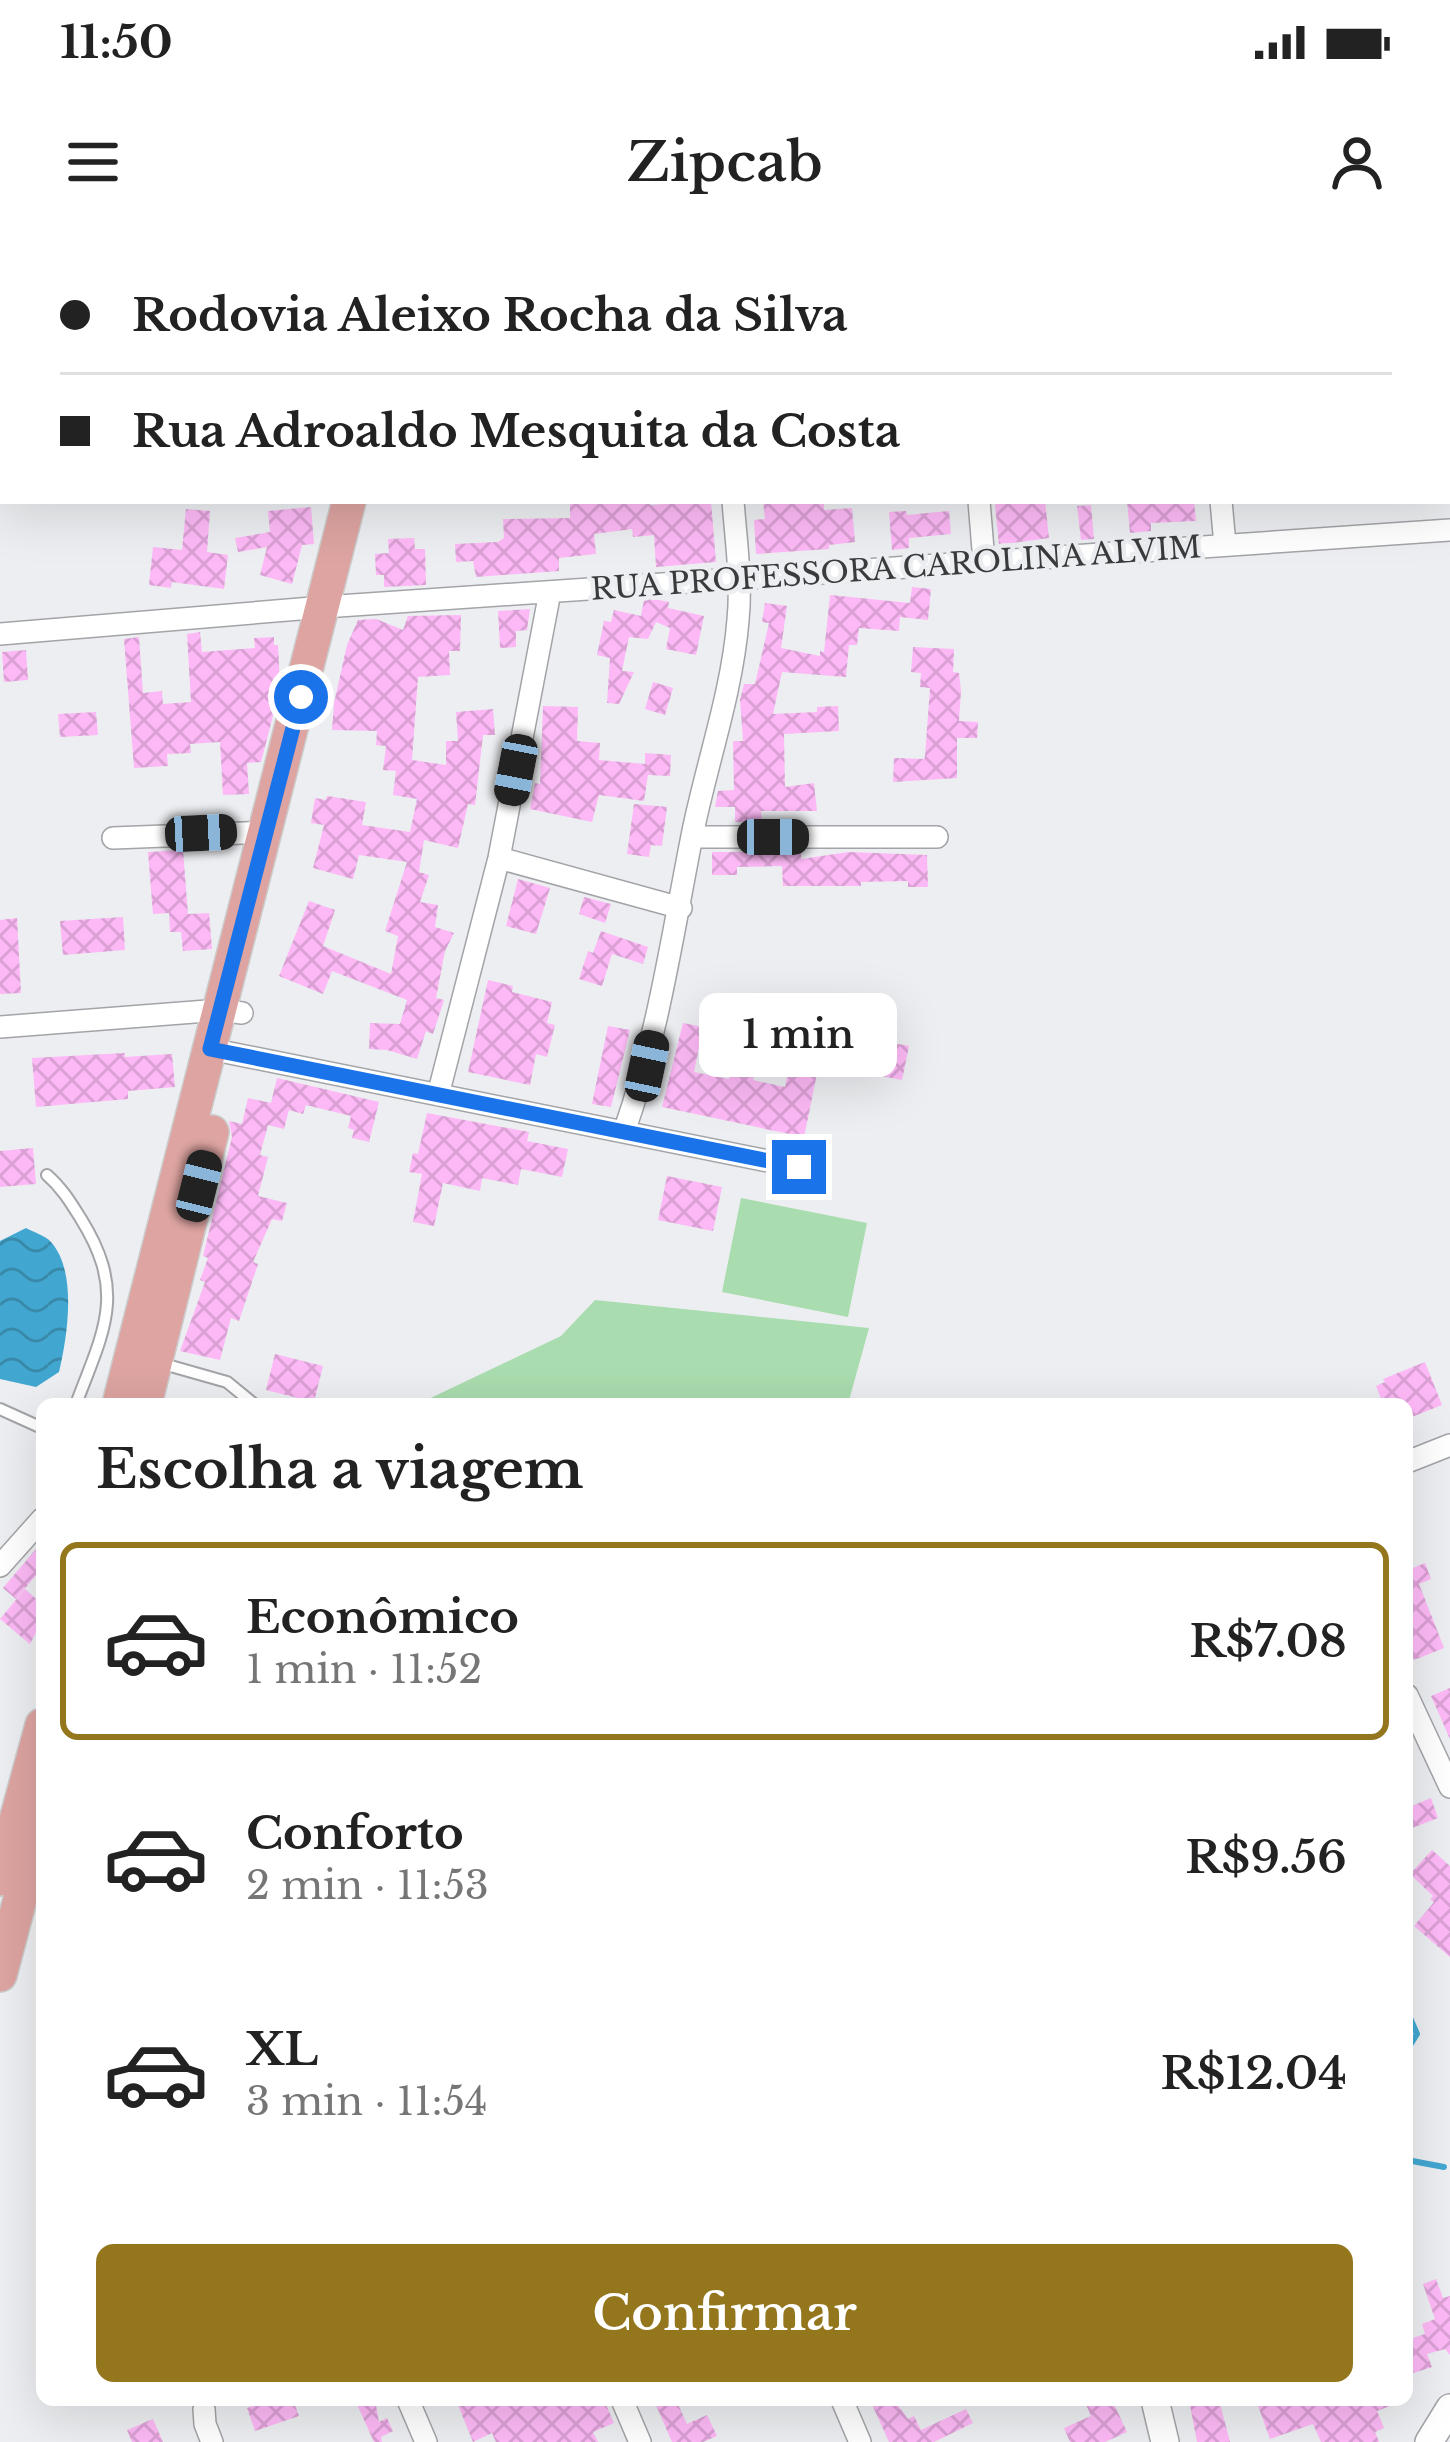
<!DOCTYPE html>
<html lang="pt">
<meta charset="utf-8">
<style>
:root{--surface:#fff;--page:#f2f2f2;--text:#222;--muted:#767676;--line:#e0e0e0;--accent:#94761d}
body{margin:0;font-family:"Libre Baskerville",serif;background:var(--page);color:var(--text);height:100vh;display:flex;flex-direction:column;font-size:45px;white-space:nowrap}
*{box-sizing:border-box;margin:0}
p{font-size:39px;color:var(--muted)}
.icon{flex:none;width:66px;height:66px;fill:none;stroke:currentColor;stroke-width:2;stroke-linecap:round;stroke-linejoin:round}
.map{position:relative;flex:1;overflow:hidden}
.side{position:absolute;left:36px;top:1158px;width:1377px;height:1008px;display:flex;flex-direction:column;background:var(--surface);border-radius:18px;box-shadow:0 12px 48px #0002}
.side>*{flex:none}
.guide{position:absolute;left:0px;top:0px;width:1452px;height:264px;box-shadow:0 12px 48px #0002;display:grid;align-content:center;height:264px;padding:0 60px;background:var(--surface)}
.end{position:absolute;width:54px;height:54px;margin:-27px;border:15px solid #1a73e8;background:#fff;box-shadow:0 0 0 6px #fff}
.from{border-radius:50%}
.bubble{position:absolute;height:84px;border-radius:18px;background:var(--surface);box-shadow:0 12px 48px #0002;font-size:39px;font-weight:600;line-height:84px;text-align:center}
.car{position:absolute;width:36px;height:72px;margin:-36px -18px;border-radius:15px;box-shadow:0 0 9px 3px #0007;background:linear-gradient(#222 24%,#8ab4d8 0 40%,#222 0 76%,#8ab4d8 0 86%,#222 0)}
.guide b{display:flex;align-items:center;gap:42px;height:114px;font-size:45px}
.guide b+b{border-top:3px solid var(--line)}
.guide i{width:30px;height:30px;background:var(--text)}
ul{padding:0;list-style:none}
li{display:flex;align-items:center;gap:36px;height:198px;margin:0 24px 18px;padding:0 36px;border:6px solid transparent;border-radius:18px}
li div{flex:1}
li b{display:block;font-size:45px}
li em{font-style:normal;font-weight:600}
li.on{border-color:var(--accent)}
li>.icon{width:108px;height:108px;stroke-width:1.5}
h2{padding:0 60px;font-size:54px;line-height:144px}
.cta{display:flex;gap:24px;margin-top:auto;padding:24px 60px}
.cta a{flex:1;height:138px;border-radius:18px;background:var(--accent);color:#fff;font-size:48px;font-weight:600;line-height:138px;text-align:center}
.status{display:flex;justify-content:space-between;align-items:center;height:84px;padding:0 60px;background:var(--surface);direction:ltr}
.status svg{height:33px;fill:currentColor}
header{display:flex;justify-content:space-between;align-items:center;height:156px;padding:0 60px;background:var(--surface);font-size:54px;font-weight:600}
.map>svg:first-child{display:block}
.garden{fill:#a9dcae}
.water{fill:url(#water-waves)}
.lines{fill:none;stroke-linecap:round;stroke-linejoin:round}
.stream{stroke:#42a7d0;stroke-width:6}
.building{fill:url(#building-cross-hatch)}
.service-casing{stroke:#a3a4a7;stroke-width:14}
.minor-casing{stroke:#a3a4a7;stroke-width:24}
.tertiary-casing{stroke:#a3a4a7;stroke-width:30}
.primary-casing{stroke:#ccc;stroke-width:36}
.service{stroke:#fff;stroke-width:10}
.minor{stroke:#fff;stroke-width:21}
.tertiary{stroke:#fff;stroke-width:27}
.primary{stroke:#dda4a1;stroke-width:33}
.route{stroke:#1a73e8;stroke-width:15}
.labels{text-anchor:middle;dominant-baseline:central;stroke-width:9;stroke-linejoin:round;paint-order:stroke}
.street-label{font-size:30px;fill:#3a3b3c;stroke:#eceef1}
</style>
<div class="status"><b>11:50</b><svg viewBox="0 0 49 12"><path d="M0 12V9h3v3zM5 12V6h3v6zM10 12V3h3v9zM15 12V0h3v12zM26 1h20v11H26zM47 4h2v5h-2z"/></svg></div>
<header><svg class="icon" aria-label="menu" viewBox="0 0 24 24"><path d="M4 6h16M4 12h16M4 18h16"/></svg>Zipcab<svg class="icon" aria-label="person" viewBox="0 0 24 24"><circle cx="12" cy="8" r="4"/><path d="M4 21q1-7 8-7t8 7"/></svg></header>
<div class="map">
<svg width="1450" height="2202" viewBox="0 0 1450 2202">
<defs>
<pattern id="water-waves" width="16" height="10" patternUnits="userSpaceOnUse" patternTransform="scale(3)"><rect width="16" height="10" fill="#42a7d0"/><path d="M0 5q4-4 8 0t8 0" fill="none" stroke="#3889aa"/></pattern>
<pattern id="building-cross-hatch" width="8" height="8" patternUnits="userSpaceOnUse" patternTransform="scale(3)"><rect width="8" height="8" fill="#fdb9f6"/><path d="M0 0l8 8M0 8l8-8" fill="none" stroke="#daa0d4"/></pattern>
</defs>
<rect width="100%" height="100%" fill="#eceef1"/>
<!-- garden -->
<path class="garden" d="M 741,958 L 867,983 L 848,1077 L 722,1052 Z
M 595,1060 L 869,1088 L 848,1164 L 418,1164 L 561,1096 Z"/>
<!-- water -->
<path class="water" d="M 26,988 C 33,992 46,996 51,1002 C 78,1032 67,1098 59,1132 L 36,1147 L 0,1139 L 0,1001 Z"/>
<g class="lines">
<!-- stream -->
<path class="stream" d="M 1407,1771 L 1417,1794 L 1407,1810
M 1407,1920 L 1444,1927"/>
</g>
<!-- building -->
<path class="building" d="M 570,261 L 650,261 L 650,265 L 711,261 L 716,322 L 656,327 L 654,295 L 633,297 L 632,289 L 594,294 L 596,314 L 559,318 L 559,331 L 476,337 L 473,321 L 456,322 L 455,304 L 498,302 L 504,298 L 503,279 L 570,278 Z
M 763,261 L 824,261 L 824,270 L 852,268 L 855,302 L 829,305 L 829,309 L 756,314 L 754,280 L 765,279 Z
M 999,261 L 1045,261 L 1049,298 L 999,305 L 995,265 Z
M 1127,261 L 1149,261 L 1149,264 L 1194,261 L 1196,281 L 1151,283 L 1151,291 L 1130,293 Z
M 1091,265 L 1094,299 L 1081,300 L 1077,266 Z
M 311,267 L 314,304 L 302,305 L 292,344 L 260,335 L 267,307 L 238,312 L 235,298 L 270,292 L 268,271 Z
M 186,269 L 210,271 L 207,312 L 228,315 L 224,349 L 172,342 L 171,348 L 149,345 L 153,307 L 182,310 Z
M 906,271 L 907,275 L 949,271 L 951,294 L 909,298 L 909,308 L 892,310 L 889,272 Z
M 414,298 L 415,309 L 425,309 L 426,345 L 384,347 L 384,335 L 376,335 L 375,314 L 389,313 L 388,299 Z
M 912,347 L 931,349 L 928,380 L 900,377 L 899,391 L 859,388 L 857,405 L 849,405 L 846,437 L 782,432 L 773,474 L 817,472 L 817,467 L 838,466 L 839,491 L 784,494 L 785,547 L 814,543 L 817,571 L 761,571 L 762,582 L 735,582 L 735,567 L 715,567 L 718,551 L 734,550 L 733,501 L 743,501 L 740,460 L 744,444 L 755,444 L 769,383 L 762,382 L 765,363 L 787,366 L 781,408 L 820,416 L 820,411 L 824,412 L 830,355 L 910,363 Z
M 654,359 L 669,362 L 668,368 L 704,376 L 696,415 L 666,409 L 670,388 L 656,382 L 648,399 L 629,397 L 622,431 L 634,432 L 619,464 L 607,463 L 610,418 L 597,415 L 604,381 L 611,382 L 614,370 L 641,376 L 644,360 Z
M 530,369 L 527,390 L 516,391 L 516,407 L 500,408 L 498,371 Z
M 461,375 L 460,411 L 449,411 L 450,435 L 418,437 L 412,520 L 446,525 L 446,501 L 458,501 L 456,472 L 493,469 L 495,495 L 483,495 L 475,565 L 468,564 L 458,608 L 424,600 L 419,632 L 429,635 L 420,662 L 438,665 L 435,687 L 454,693 L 445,711 L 436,758 L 444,760 L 433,794 L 426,791 L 417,819 L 387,810 L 369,809 L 370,783 L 400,784 L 407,760 L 332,731 L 323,754 L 279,736 L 309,661 L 335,670 L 323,706 L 391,734 L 398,696 L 385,691 L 407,622 L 359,615 L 353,639 L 313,628 L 324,585 L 311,583 L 315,558 L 326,560 L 327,556 L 366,562 L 362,585 L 410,592 L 417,559 L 393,555 L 396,531 L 383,530 L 386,506 L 376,505 L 377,491 L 332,490 L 334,463 L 347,405 L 358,380 L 376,379 L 403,390 L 408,376 Z
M 200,392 L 202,412 L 255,408 L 254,398 L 274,397 L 274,405 L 278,405 L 280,445 L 272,449 L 274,472 L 261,522 L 247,523 L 249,554 L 223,555 L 220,502 L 190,504 L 191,513 L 167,514 L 168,526 L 134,528 L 124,399 L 139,397 L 143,453 L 162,451 L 163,464 L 191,462 L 187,394 Z
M 913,407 L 954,409 L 953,432 L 959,433 L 961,451 L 959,481 L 978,482 L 977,498 L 957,498 L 957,538 L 893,542 L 894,518 L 924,519 L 925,516 L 930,448 L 920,447 L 921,433 L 911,432 Z
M 26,410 L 28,440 L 4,442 L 2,412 Z
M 653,442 L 673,448 L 665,475 L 645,469 Z
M 543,466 L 578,467 L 577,501 L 600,503 L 599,520 L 645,524 L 645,513 L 671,515 L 670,536 L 648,535 L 644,561 L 599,555 L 592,582 L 530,569 L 535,543 L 540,544 Z
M 96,472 L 98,495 L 60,497 L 58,474 Z
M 634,564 L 667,567 L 662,606 L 651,605 L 649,617 L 627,614 Z
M 183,610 L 188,674 L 209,673 L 212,709 L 183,711 L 181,692 L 170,692 L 169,673 L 153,674 L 148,612 Z
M 712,612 L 801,612 L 801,619 L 849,612 L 927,615 L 928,647 L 908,647 L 908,641 L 861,642 L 861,646 L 783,646 L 782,626 L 737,627 L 737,635 L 712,635 Z
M 518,639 L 550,648 L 536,694 L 506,686 Z
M 584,657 L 611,664 L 605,683 L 579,674 Z
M 123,677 L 125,710 L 63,715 L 60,681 Z
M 17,678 L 21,753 L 0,754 L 0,680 Z
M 601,691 L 648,707 L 643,724 L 612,714 L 602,746 L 579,739 L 588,711 L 593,713 Z
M 488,740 L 513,746 L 512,752 L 552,762 L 547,783 L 555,785 L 547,817 L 536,814 L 530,845 L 468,832 Z
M 683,783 L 703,787 L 694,832 L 729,839 L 731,827 L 755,832 L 753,840 L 785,847 L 798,785 L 909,806 L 902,840 L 819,824 L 804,897 L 662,867 Z
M 608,786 L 630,790 L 611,867 L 592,864 Z
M 125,813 L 125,817 L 172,814 L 175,847 L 128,851 L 128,859 L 36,867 L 32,818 Z
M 277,838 L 379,862 L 369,902 L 352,898 L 354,890 L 348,888 L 351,876 L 306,865 L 303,874 L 289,870 L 284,889 L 268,885 L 260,915 L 268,917 L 258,956 L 287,963 L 282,981 L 272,979 L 253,1022 L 258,1024 L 239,1081 L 231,1078 L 220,1120 L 180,1111 L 205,1042 L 200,1040 L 208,1018 L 203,1016 L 232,897 L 229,881 L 242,884 L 248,858 L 271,863 Z
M 427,873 L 529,892 L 527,901 L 568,909 L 562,937 L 521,929 L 518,945 L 482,938 L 480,951 L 443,943 L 434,986 L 413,982 L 422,934 L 409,932 L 413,913 L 418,914 Z
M 33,908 L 36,944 L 0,947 L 0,911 Z
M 667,936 L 722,947 L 713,991 L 658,980 Z
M 275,1114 L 323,1126 L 314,1162 L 266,1150 Z
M 1425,1122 L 1442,1165 L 1407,1179 L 1407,1164 L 1383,1164 L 1376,1146 L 1385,1142 L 1383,1139 Z
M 42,1302 L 42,1328 L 16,1359 L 3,1348 Z
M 1407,1316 L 1413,1328 L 1425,1323 L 1431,1339 L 1419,1344 L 1444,1408 L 1414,1420 L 1407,1403 Z
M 25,1349 L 42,1364 L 42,1381 L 30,1404 L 0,1379 Z
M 1450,1448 L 1450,1499 L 1431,1456 Z
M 1431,1558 L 1438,1578 L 1407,1590 L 1407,1568 Z
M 1432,1610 L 1450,1626 L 1450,1717 L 1414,1686 L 1434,1662 L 1430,1659 L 1433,1656 L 1410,1634 Z
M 1436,2039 L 1443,2058 L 1450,2056 L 1450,2115 L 1445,2109 L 1427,2114 L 1432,2127 L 1407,2135 L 1407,2100 L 1425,2094 L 1422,2084 L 1435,2079 L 1423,2044 Z
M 269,2160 L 278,2160 L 279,2164 L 293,2160 L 299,2176 L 255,2191 L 247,2168 Z
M 355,2160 L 375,2160 L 379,2182 L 387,2178 L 393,2191 L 381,2197 L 382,2202 L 374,2202 Z
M 456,2160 L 604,2160 L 614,2183 L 593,2192 L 598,2202 L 496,2202 L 492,2193 L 473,2202 Z
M 667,2160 L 676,2160 L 687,2184 L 707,2175 L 717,2196 L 703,2202 L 672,2202 L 656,2165 Z
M 870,2160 L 894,2160 L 908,2179 L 914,2176 L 921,2190 L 966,2169 L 973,2183 L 934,2202 L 889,2202 Z
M 1084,2160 L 1112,2160 L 1127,2192 L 1105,2202 L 1070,2202 L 1064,2188 L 1091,2176 Z
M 1189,2160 L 1219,2160 L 1230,2202 L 1197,2202 Z
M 1256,2160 L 1403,2160 L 1403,2161 L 1377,2171 L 1384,2188 L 1375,2192 L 1379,2202 L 1321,2202 L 1313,2184 L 1270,2199 Z
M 153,2179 L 163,2202 L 132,2202 L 127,2190 Z"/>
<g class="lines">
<defs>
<path id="service" d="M 47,935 C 62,948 71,963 81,979 C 127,1053 104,1090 76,1164
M 160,1123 L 227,1142 L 254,1164
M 0,1169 L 42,1188"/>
<path id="minor" d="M 711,0 L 711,3
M 956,0 L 956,3
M 1197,0 L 1197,3
M 1445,0 L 1445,3
M 1449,56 L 1450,68
M 979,261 L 984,322
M 1221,261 L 1225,305
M 0,394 L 324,367 L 1450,290
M 692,597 L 937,597
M 113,598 L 266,592
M 499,618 L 681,668
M 0,787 L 220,770 L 242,773
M 210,809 L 798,927
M 438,855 L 499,618 L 550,352
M 624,892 C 658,795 672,697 692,596 C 706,525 732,454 738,380 C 742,341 736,301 733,261
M 1407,1222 L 1450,1205
M 0,1326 L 42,1279
M 1407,1455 L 1450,1547
M 408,2160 L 426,2202
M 622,2160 L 640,2202
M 842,2160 L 860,2202
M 204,2169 L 205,2184 L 212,2202"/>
<path id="tertiary" d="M 1155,2160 L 1165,2202
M 1429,2202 L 1450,2168"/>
<path id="primary" d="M 398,3 L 399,0
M 119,1164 L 349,261
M 145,1164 L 212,892
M 0,1639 L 42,1485
M 0,1735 L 42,1576"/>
</defs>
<!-- service casing -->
<use href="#service" class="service-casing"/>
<!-- minor casing -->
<use href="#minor" class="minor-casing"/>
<!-- tertiary casing -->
<use href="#tertiary" class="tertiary-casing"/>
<!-- primary casing -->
<use href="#primary" class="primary-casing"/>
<!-- service -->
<use href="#service" class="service"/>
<!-- minor -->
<use href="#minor" class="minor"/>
<!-- tertiary -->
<use href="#tertiary" class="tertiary"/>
<!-- primary -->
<use href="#primary" class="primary"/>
</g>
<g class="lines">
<!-- route -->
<path class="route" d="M 301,457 L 210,809 L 799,927"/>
</g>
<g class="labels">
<!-- street labels -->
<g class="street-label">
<text transform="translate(896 328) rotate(-4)">RUA PROFESSORA CAROLINA ALVIM</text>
</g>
</g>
</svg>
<i class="end from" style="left:301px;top:457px"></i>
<i class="end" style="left:799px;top:927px"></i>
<div class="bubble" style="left:699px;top:753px;width:198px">1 min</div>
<i class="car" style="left:516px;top:530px;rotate:191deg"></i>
<i class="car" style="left:201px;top:593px;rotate:87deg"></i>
<i class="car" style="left:773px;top:597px;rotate:90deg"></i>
<i class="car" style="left:647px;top:826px;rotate:12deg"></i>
<i class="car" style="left:199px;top:946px;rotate:14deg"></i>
<div class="guide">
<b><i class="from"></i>Rodovia Aleixo Rocha da Silva</b>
<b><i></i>Rua Adroaldo Mesquita da Costa</b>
</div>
<section class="side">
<h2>Escolha a viagem</h2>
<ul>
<li class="on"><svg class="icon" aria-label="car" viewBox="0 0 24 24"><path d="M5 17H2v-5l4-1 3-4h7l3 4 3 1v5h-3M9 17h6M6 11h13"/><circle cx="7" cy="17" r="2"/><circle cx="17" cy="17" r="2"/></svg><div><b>Econômico</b><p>1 min · 11:52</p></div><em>R$7.08</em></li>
<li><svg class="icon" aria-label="car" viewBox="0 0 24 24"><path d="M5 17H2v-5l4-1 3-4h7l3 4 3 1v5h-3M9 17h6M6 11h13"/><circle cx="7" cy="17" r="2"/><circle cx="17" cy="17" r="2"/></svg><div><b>Conforto</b><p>2 min · 11:53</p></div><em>R$9.56</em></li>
<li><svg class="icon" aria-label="car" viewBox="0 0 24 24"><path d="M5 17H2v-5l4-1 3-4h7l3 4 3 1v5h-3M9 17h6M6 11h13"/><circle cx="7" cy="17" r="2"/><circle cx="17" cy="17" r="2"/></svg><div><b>XL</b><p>3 min · 11:54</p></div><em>R$12.04</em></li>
</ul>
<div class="cta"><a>Confirmar</a></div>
</section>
</div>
